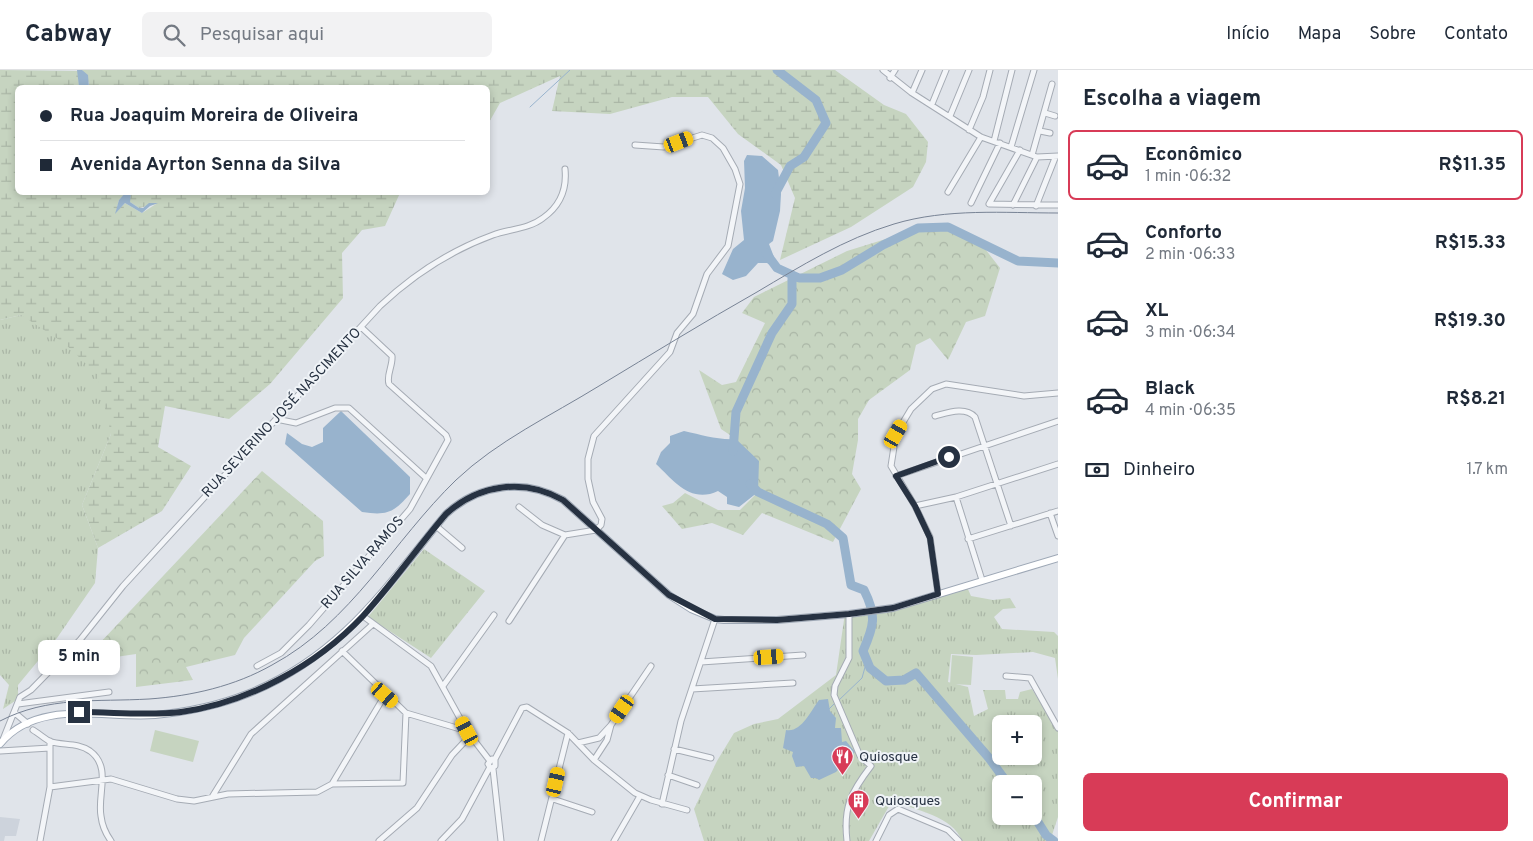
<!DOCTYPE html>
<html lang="pt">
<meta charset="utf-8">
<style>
:root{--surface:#fff;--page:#f2f2f3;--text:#1f2937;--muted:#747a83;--line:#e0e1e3;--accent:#d83b57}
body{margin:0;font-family:Overpass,sans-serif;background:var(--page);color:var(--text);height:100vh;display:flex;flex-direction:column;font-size:19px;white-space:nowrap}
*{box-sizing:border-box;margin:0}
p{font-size:16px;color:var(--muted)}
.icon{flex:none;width:28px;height:28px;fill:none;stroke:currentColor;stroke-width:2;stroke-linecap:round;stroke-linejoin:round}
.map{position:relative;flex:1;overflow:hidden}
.sheet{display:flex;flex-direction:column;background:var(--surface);width:475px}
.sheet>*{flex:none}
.guide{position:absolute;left:15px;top:15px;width:475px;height:110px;border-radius:8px;box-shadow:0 2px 8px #0003;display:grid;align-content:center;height:110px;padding:0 25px;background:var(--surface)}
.buttons{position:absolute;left:992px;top:645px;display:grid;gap:10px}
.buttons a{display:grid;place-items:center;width:50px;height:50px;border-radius:8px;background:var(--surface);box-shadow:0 2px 8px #0003;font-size:25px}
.end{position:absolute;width:22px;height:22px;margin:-11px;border:6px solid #273242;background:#fff;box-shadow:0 0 0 2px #fff}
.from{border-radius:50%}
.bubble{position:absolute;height:35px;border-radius:8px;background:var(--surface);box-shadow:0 2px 8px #0003;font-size:16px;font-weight:700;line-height:35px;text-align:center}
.car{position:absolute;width:15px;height:30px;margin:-15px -8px;border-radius:6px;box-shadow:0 0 4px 1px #0007;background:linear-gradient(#f5c518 24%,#345 0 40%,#f5c518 0 76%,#345 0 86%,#f5c518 0)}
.guide b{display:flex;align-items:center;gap:18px;height:48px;font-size:19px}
.guide b+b{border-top:1px solid var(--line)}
.guide i{width:12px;height:12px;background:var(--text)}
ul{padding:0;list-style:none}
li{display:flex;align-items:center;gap:15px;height:70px;margin:0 10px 8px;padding:0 15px;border:2px solid transparent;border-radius:8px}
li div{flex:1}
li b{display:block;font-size:19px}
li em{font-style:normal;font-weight:700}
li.on{border-color:var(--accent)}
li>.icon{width:45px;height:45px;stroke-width:1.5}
h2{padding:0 25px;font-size:22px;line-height:60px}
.pay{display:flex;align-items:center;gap:12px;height:55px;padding:0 25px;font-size:19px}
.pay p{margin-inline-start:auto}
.cta{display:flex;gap:10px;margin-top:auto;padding:10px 25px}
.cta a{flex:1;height:58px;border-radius:8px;background:var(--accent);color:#fff;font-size:20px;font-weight:700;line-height:58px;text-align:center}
header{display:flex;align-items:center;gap:30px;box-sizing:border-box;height:70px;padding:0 25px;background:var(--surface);border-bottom:1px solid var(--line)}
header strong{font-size:24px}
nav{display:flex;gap:28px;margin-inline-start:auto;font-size:18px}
.search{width:350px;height:45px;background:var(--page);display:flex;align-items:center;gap:12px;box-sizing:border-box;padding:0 18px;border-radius:8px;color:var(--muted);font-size:19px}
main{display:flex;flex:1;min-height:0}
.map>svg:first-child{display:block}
.built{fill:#cdd3dc}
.grass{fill:#c6d4c0}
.forest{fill:url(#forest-crowns)}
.wetland{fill:url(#wetland-marsh)}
.park{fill:url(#park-tufts);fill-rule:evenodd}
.water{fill:#98b3cd}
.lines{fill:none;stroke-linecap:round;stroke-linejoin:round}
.stream{stroke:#98b3cd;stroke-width:1}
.river{stroke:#98b3cd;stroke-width:9}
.minor-casing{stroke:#a5abb4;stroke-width:7}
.major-casing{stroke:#9ea8b6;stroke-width:8}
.minor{stroke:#f3f5f8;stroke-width:5}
.major{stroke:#fff;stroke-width:6}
.tram{stroke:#788395;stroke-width:1}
.route{stroke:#273242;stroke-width:6}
.labels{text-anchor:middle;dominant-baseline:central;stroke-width:4;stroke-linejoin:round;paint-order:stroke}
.street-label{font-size:14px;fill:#273242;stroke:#eff3f7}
.poi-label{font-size:14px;fill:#273242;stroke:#eff3f7;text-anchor:start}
</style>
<header>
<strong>Cabway</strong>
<div class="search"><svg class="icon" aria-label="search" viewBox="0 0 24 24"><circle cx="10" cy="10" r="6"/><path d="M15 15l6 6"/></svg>Pesquisar aqui</div>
<nav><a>Início</a><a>Mapa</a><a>Sobre</a><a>Contato</a></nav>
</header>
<main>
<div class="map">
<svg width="1058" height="771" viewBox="0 0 1058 771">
<defs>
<pattern id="forest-crowns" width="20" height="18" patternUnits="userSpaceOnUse" patternTransform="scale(1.25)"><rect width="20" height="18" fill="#c6d4c0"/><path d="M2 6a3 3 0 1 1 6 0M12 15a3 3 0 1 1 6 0" fill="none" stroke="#aab6a6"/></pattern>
<pattern id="wetland-marsh" width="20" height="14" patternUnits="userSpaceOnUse" patternTransform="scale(1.25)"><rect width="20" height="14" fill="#c6d4c0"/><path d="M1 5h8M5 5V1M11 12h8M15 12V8" fill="none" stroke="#aab6a6"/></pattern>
<pattern id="park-tufts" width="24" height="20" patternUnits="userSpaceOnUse" patternTransform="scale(1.25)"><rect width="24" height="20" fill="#c6d4c0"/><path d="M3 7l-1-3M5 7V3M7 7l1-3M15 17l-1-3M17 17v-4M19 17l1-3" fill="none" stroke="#aab6a6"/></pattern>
</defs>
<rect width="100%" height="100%" fill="#e0e4ea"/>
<!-- built -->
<path class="built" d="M 0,747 L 20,749 L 16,766 L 5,766 L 4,771 L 0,771 Z"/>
<!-- grass -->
<path class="grass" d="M 952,585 L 973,587 L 971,615 L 950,614 Z
M 155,660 L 199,671 L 193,692 L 150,681 Z"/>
<!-- forest -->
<path class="forest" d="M 931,155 L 975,166 L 1000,198 L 985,246 L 966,252 L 948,290 L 930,268 L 916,275 L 910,300 L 869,330 L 858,349 L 858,370 L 852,404 L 861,419 L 833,472 L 762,443 L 743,465 L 712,453 L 682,459 L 662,436 L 673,433 L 685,423 L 718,440 L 740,440 L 758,422 L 736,369 L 721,359 L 699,300 L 722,315 L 736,312 L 765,253 L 742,243 L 754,227 L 847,181 Z
M 262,401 L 323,451 L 324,486 L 315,491 L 244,568 L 235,585 L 186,597 L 193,610 L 136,617 L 136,584 L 82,592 Z"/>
<!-- wetland -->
<path class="wetland" d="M 0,0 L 78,1 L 79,17 L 18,18 L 18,122 L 126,123 L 119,130 L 116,142 L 125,133 L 142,143 L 156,134 L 139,138 L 130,132 L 128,128 L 131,123 L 400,123 L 385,156 L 362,160 L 342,183 L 343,228 L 270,314 L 229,349 L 165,336 L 158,377 L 191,396 L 162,441 L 98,478 L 82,435 L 111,364 L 21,245 L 0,250 Z
M 82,0 L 835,0 L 884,35 L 906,44 L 928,72 L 926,92 L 913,117 L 851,157 L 780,190 L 795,128 L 781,95 L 738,64 L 708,27 L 672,27 L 610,44 L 552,41 L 560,6 L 500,33 L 488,54 L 488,18 L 89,18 L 89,13 Z"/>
<!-- park -->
<path class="park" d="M 21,245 L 64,273 L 97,304 L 111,364 L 82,435 L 98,478 L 95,513 L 57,568 L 18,615 L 18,629 L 3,639 L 9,615 L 0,605 L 0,250 Z
M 424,479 L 485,521 L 431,588 L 368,547 Z
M 967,517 L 971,526 L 993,530 L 1010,528 L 1016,538 L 1003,539 L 994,547 L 1002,559 L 1054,562 L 1058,566 L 1058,609 L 1055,588 L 1033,582 L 976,585 L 951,584 L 948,612 L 968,617 L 974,646 L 988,639 L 983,620 L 1005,620 L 1006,629 L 1018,629 L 1020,622 L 1032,619 L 1058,661 L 1058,747 L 1050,771 L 962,771 C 953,746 915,740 892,731 L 869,771 L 704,771 L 694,739 L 717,691 L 734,663 L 754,654 L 778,649 L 836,605 L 845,543 L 886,540 ZM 1001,654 L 1034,654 L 1034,686 L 1001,686 ZM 1001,714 L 1034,714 L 1034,746 L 1001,746 Z"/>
<!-- water -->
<path class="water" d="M 77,0 L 82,0 L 88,5 L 89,17 L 79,17 Z
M 747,85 L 762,86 L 778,100 L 781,124 L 780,141 L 773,171 L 769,174 L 774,187 L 770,195 L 767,193 L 758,193 L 746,206 L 733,210 L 722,204 L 733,179 L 744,170 L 741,141 L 745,118 L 744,91 Z
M 126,122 L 131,123 L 130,132 L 139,138 L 143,138 L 149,133 L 158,133 L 150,136 L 142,143 L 125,133 L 115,144 L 119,130 Z
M 341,341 L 410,407 L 410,424 C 394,442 388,446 362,442 L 285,374 L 287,363 L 302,374 L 312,377 L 323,372 L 323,358 Z
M 684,361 C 703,365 716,370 736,369 L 759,391 L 758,422 L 739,437 L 727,434 L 727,427 L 718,421 C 691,434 674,411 656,394 L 661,382 L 670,373 L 670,366 Z
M 828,629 L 830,641 L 836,648 L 835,658 L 841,658 L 842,672 L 846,671 L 855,682 L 836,702 L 819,710 L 816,708 L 811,708 L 804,696 L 796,697 L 792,686 L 793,682 L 783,678 L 786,660 C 801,663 811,641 819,630 Z"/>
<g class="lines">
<!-- stream -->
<path class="stream" d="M 530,37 L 570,0
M 838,631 L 862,608 L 867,590
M 829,639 L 835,633"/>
<!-- river -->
<path class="river" d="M 775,124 L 790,96 L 804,87 L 826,53 L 816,30 L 777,0
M 766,183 L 777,198 L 799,208 L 820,208 L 842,200 L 883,175 L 918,158 L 948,157 L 1018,191 L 1058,193
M 733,381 L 736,342 L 772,263 L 792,234 L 792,205
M 750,414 L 758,422 L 827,454 L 843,468 L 851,515 L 864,520 C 877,546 874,556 863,581 L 870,598 L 886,611 L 904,610 L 916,603 L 989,688 L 1008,714
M 1034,746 L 1046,765 L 1054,771"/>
<defs>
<path id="minor" d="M 883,0 L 912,23 L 981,67 L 1037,87 L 1058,86
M 890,8 L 895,0
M 912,23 L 922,0
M 932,34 L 946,0
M 1045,43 L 1055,46
M 950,46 L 969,0
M 969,60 L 983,27 L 990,0
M 1040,61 L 1050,63
M 994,71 L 1012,0
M 1011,77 L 1034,0
M 1020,80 L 989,134 L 1058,135
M 1032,85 L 1052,14
M 948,122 L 981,67
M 971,133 L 1000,73
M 1013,135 L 1037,87
M 1036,136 L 1055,88
M 935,346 C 947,343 965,336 975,347 L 1011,456
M 276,349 L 296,353 L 335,338 L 349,338 L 426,408
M 896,406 L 1058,351
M 956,427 L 982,510
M 915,436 L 956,427 L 1058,394
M 519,437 L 542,455 L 565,465 L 596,460 L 601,455 L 602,449 L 593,432 L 588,409 L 588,389 L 594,366 L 670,282 L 677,263 L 693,244 L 707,204 L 728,176 L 740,114 L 735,99 L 723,78 L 712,68 L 702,65 L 664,77 L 635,75
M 1050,443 L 1058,466
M 436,456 L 462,478
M 968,469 L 1058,441
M 938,524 L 930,467 L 915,436 L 891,396 L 896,364 L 911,339 L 932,319 L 946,314 L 1024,326 L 1058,323
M 363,546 L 431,596 L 467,661 L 490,691
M 509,551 L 565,465
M 342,581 L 406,643 L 467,661
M 701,592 L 803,585
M 257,596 L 281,583 L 309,555 L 410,439 L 448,370 L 446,365 L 389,314 C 386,305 393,296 392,286 L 361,257
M 1006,606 L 1030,608 L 1058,658
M 443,616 L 494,545
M 692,619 L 793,613
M 18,634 L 109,622
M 15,643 L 28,654
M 33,660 C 38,663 44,668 49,671 C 62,676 77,672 90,681 C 112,697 97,725 101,746 C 102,755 106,764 111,771
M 2,672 L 20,627 L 31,620 L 80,570 L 123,516 L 380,236 C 414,204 449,181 493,165 C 509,159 529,159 543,148 C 560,136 567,119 565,99
M 578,673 L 599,668 L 611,655 L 651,596
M 674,679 L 711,688
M 0,681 L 50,678
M 495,689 L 492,689 L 488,694 L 491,699 L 495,696 L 495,689 L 522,638 L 527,637 L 568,663 L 594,690 L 635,723 L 651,730 L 687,740
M 594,690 L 607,670 L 611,655
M 493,699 L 501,771
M 668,705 L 697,715
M 332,714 L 385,625
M 50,717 L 111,709 L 177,729 L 194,731 L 228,724 L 317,722 L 332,714 L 403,713 L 406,643
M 212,727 L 251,664 L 373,554
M 553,729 L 592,742
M 662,734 L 681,651 L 715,549
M 40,771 L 50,717 L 50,671
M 379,771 L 417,738 L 452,685 L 470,666
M 441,771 L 462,749 L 490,697
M 541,771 L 568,663
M 614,771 L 640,726
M 847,771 C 843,737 851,722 871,696 L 860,686 L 834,625 L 835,616 L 849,588 L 849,544
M 876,771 L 889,745 L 898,739 L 948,760 L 959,771"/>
<path id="major" d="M 0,674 C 38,628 104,649 155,645 C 186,642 217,636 247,624 C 341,587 385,518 446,444 C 479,414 524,408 563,430 L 669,525 L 691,539 L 715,549 L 724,550 L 777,550 L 849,544 L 893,538 L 1058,488"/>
</defs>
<!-- minor casing -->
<use href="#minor" class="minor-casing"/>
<!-- major casing -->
<use href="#major" class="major-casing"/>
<!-- minor -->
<use href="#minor" class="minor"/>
<!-- major -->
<use href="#major" class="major"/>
<!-- tram -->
<path class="tram" d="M 0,651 C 48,626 97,632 149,629 C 192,626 235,616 272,595 C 352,552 393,471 456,410 C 497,371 552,345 599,316 C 652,284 704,252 757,222 C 801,196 844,169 894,154 C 947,138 1004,143 1058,143"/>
</g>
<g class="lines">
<!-- route -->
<path class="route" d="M 79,642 C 114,642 147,646 181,642 C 248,633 317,595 363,546 C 392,514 418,477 446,444 C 479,414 524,408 563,430 L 669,525 L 715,549 L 777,550 L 849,544 L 893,538 L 938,524 L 930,468 L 915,436 L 896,406 L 949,387"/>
</g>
<!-- icons -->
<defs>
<symbol id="restaurant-pin" viewBox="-11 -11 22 30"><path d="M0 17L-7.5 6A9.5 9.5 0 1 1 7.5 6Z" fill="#d83b57" stroke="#eff3f7"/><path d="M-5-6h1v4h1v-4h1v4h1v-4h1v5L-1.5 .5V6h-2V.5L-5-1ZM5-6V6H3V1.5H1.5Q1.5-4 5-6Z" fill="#fff"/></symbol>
<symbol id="building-pin" viewBox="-11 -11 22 30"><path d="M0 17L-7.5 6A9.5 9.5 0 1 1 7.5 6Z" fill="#d83b57" stroke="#eff3f7"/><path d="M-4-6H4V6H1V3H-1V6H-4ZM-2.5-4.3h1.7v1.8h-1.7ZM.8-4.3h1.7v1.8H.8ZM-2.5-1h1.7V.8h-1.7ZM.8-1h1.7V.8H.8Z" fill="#fff"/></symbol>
</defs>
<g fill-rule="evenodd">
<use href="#restaurant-pin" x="830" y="674" width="25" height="34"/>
<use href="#building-pin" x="846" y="718" width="25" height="34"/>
</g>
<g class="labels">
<!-- street labels -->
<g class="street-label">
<text transform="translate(282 343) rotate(-47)">RUA SEVERINO JOSÉ NASCIMENTO</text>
<text transform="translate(363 493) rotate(-49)">RUA SILVA RAMOS</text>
</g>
<!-- poi labels -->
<g class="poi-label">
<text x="859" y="687">Quiosque</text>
<text x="875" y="731">Quiosques</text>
</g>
</g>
</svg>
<div class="buttons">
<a>+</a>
<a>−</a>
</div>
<i class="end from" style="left:949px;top:387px"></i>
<i class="end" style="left:79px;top:642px"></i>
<div class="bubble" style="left:38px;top:570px;width:82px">5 min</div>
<i class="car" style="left:679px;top:72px;rotate:69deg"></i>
<i class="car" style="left:896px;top:364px;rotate:30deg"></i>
<i class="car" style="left:769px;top:587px;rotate:86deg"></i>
<i class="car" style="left:385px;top:625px;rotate:131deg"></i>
<i class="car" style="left:622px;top:639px;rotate:215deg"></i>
<i class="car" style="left:467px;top:661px;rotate:332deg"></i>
<i class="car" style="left:556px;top:712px;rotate:13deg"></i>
<div class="guide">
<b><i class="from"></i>Rua Joaquim Moreira de Oliveira</b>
<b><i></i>Avenida Ayrton Senna da Silva</b>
</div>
</div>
<section class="sheet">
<h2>Escolha a viagem</h2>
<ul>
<li class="on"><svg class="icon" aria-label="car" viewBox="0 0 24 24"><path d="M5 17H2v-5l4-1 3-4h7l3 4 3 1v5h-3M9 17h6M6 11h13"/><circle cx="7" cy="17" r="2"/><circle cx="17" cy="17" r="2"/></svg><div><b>Econômico</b><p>1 min · 06:32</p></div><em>R$11.35</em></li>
<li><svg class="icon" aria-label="car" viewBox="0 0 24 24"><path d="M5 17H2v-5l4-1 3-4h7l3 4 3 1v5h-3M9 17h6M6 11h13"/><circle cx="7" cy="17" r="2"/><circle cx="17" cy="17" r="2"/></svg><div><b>Conforto</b><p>2 min · 06:33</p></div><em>R$15.33</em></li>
<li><svg class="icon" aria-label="car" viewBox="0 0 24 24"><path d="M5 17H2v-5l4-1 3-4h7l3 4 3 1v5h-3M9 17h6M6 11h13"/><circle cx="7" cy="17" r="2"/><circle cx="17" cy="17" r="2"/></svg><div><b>XL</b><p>3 min · 06:34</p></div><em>R$19.30</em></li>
<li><svg class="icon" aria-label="car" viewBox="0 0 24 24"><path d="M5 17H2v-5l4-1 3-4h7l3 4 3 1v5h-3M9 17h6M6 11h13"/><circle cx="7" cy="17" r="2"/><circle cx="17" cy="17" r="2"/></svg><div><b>Black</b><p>4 min · 06:35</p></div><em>R$8.21</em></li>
</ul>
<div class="pay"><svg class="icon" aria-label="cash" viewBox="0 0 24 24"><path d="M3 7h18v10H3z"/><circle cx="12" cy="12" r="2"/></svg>Dinheiro<p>1.7 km</p></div>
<div class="cta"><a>Confirmar</a></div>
</section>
</main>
